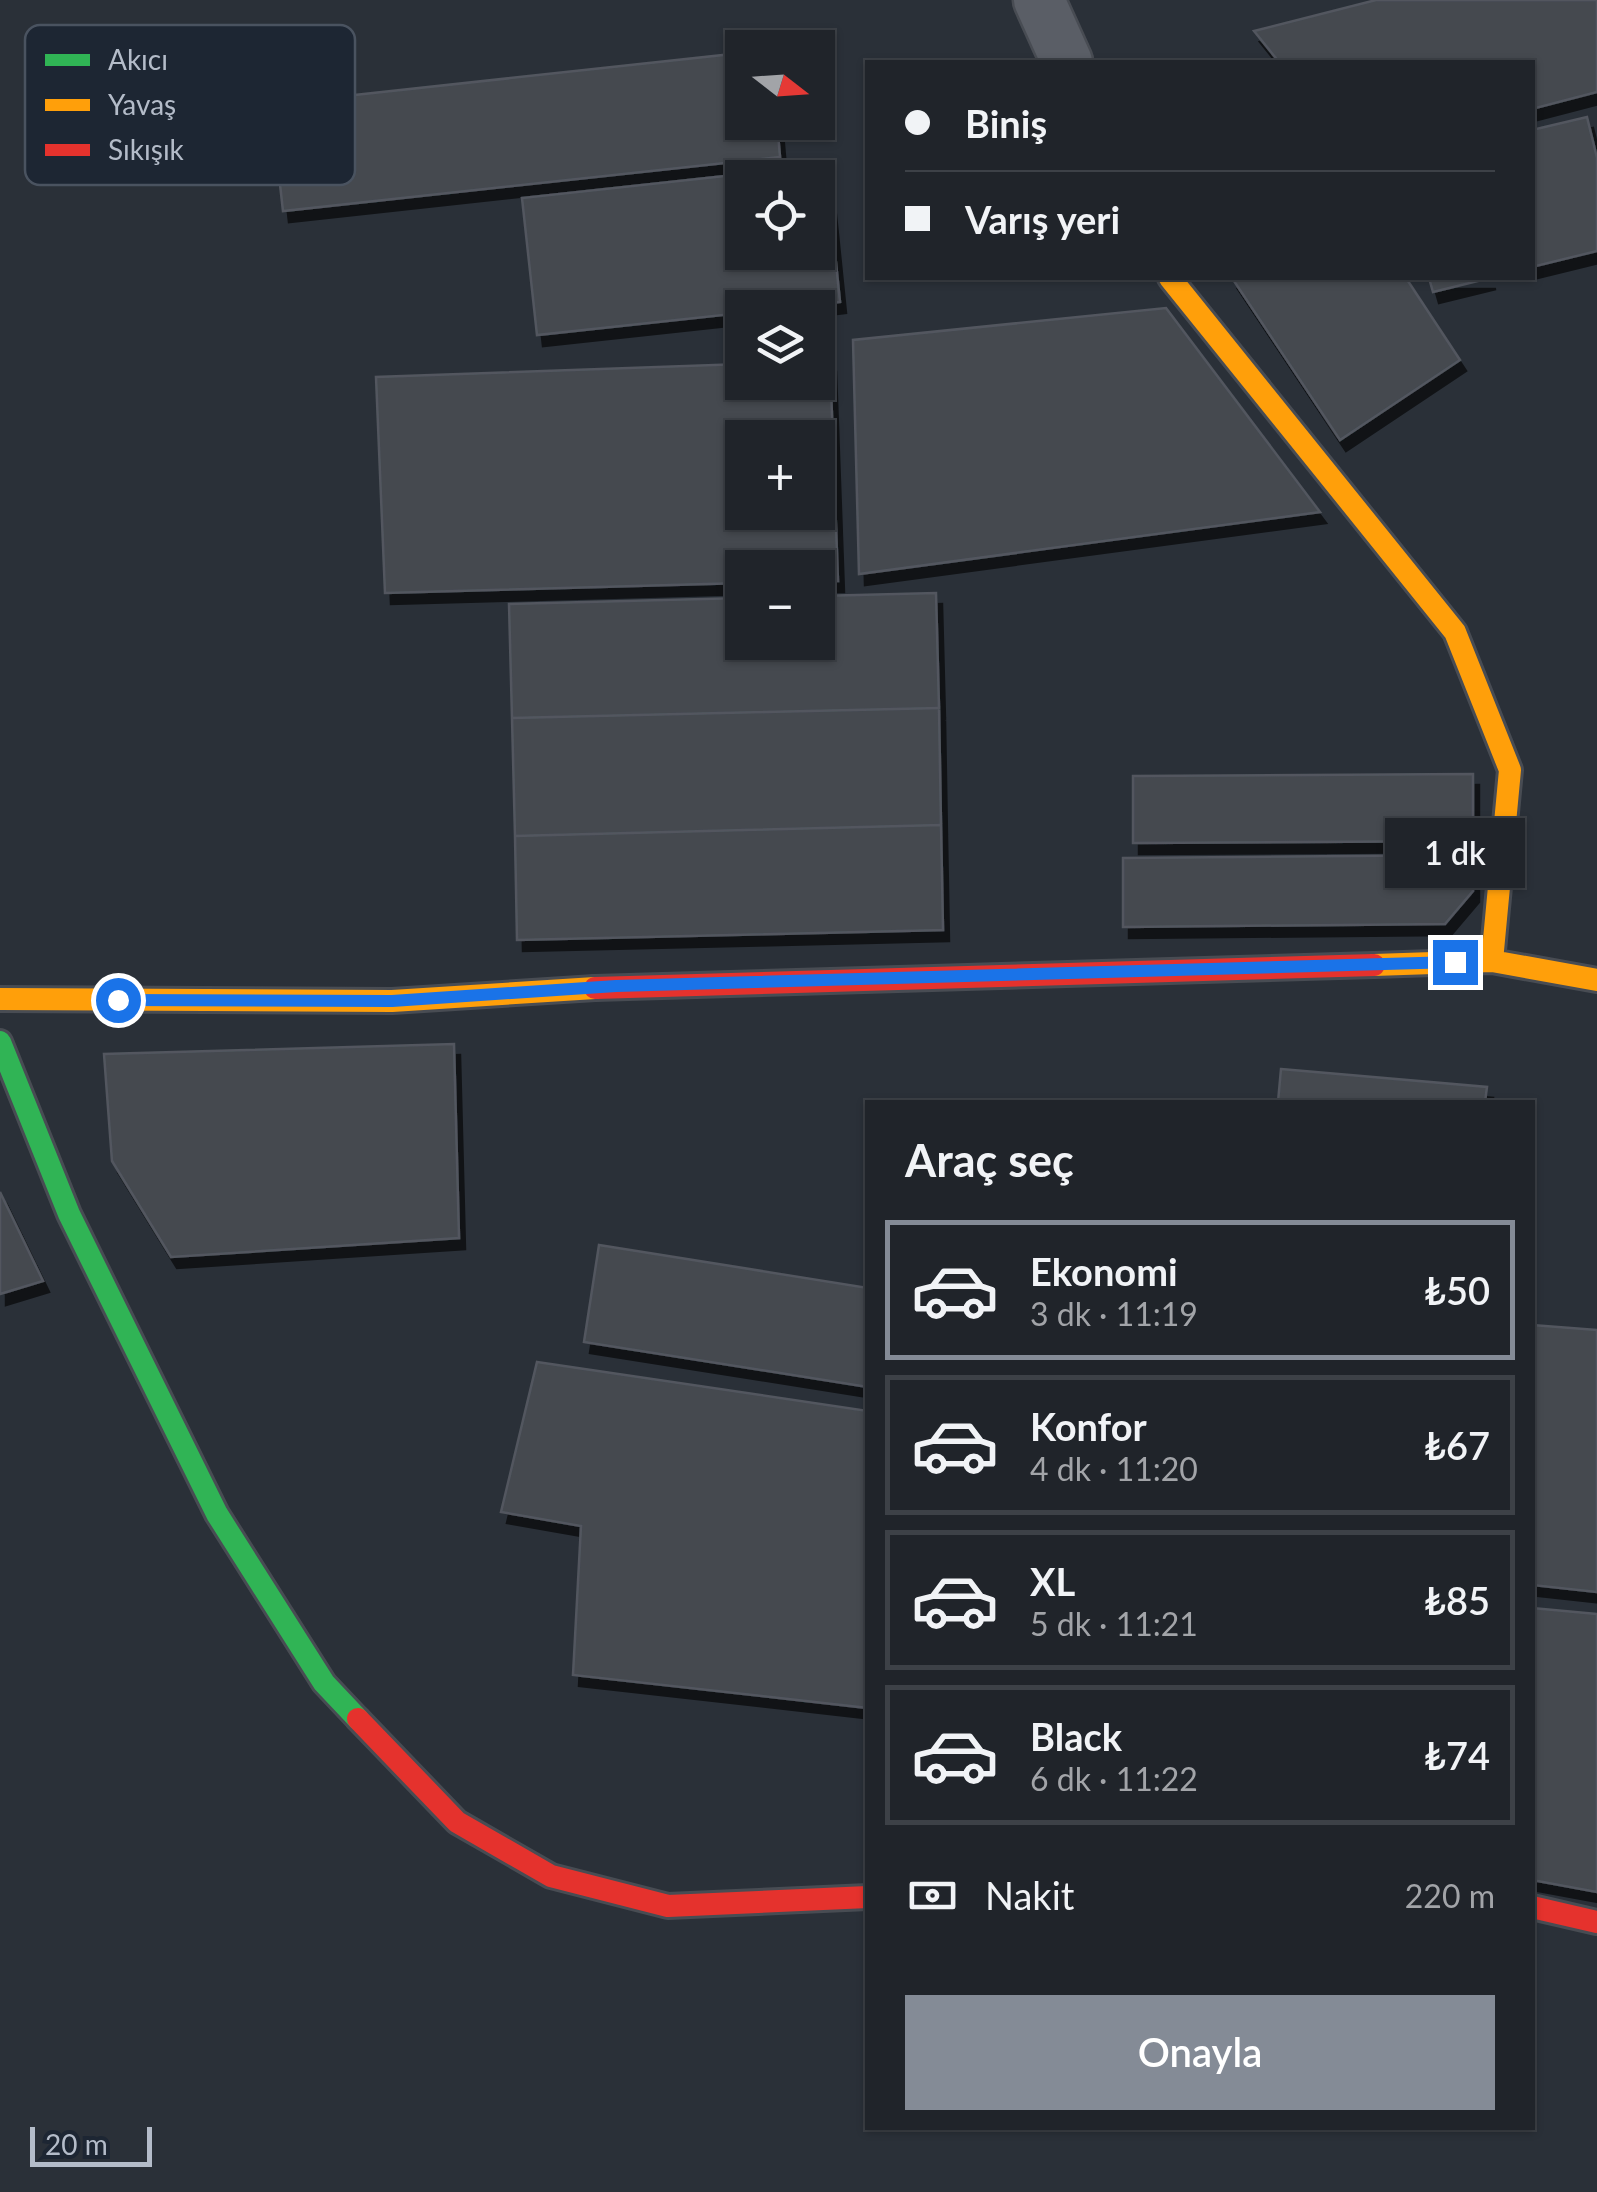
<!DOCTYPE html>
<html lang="tr">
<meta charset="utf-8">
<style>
:root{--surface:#20242a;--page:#2d3036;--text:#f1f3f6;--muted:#a2a4a8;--line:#3d4147;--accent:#848b96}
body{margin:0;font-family:Lato,sans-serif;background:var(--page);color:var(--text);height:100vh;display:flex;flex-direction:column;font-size:38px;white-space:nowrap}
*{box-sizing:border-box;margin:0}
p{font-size:32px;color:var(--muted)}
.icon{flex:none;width:55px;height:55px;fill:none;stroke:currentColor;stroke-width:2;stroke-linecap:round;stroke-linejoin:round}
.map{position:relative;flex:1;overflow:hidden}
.details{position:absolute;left:865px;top:1100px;width:670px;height:1030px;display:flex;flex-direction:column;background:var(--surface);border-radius:0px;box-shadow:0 2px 8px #0004,0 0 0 2px var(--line)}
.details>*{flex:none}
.banner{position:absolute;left:865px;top:60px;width:670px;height:220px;border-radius:0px;box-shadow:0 2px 8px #0004,0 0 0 2px var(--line);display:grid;align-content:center;height:220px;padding:0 40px;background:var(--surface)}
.needle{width:65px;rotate:107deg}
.controls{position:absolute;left:725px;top:30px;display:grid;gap:20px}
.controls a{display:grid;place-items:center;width:110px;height:110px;border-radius:0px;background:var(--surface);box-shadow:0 2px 8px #0004,0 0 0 2px var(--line);font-size:50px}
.scale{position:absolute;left:30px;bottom:25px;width:122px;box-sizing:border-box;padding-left:10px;border:5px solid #b4bcc9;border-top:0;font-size:28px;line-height:35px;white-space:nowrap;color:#b4bcc9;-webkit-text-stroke:8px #1d2633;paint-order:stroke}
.end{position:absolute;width:45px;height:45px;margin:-22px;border:12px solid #1a73e8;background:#fff;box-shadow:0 0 0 5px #fff}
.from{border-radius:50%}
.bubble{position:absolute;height:70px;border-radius:0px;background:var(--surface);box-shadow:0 2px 8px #0004,0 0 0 2px var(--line);font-size:32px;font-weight:600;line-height:70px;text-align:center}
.banner b{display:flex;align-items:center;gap:35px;height:95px;font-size:38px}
.banner b+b{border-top:2px solid var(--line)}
.banner i{width:25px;height:25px;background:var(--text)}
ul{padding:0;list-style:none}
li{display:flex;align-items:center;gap:30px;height:140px;margin:0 20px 15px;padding:0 20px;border:5px solid var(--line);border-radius:0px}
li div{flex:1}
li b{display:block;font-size:38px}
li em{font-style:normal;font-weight:600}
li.on{border-color:var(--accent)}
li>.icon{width:90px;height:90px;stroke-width:1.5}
h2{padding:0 40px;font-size:45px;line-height:120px}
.pay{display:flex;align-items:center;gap:25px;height:110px;padding:0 40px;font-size:38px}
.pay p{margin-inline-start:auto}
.cta{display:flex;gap:20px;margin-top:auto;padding:20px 40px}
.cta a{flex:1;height:115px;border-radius:0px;background:var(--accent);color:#fff;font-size:40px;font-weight:600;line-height:115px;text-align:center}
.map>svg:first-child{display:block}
.building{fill:#444950;stroke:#52575f;stroke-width:2.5;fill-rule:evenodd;filter:url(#shadow)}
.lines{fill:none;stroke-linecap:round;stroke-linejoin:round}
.street-casing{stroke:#484c53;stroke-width:55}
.fast-casing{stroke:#484c53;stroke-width:28}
.slow-casing{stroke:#484c53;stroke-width:28}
.jam-casing{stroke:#484c53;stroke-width:28}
.street{stroke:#5a5e66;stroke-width:50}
.fast{stroke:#30b455;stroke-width:22}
.slow{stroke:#ff9f0a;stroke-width:22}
.jam{stroke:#e5322d;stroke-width:22}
.route{stroke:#1a73e8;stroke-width:12}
.key{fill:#1d2633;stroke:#4a5360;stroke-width:2.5}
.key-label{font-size:28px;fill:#b4bcc9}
</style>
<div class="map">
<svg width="1597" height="2192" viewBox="0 0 1597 2192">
<defs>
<filter id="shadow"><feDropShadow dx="6" dy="11" stdDeviation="0" flood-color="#0009"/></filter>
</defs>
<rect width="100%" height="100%" fill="#2a3038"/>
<!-- building -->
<path class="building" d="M 1376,0 L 1597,0 L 1597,92 L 1532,109 L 1532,62 L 1279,62 L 1254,31 Z
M 742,53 L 742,122 L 777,122 L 780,157 L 283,211 L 271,104 Z
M 1587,117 L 1597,158 L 1597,251 L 1532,267 L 1532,130 Z
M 826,165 L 840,302 L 789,308 L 742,308 L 742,313 L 537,335 L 522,198 ZM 742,178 L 818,178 L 818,252 L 742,252 Z
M 1232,278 L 1406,278 L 1460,360 L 1340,440 Z
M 1429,278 L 1490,278 L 1433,292 Z
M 1166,308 L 1320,512 L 859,574 L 853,340 Z
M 830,361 L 838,581 L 818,581 L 818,568 L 742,568 L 742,583 L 385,593 L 376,377 L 742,364 L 742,382 L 818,382 L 818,362 ZM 742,438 L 818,438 L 818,512 L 742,512 Z
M 936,593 L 939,708 L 512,718 L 509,604 L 742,598 L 742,642 L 818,642 L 818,596 Z
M 939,708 L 941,825 L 515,836 L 512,718 Z
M 1473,774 L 1473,841 L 1133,843 L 1133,776 Z
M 941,825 L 943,930 L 517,940 L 515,836 Z
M 1473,855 L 1473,891 L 1445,924 L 1123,927 L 1123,858 Z
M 454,1044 L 459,1238 L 171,1257 L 112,1161 L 104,1054 Z
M 1281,1069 L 1487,1087 L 1485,1102 L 1278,1102 Z
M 0,1192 L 43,1281 L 0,1294 Z
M 599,1245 L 868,1288 L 868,1387 L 584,1342 Z
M 1532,1325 L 1597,1330 L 1597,1592 L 1532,1585 Z
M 537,1362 L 868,1411 L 868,1708 L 573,1675 L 581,1526 L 501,1512 Z
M 1532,1608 L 1597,1614 L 1597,1892 L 1532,1880 Z"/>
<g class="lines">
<defs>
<path id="street" d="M 1039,0 L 1067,62"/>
<path id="fast" d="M 0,1042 L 69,1214 L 217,1514 L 324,1683 L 358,1719"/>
<path id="slow" d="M 1170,278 L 1455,632 L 1510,770 L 1492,961
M 1374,965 L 1492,961 L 1597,980
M 0,999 L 392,1001 L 595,988"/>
<path id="jam" d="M 595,988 L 1374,965
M 358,1719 L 457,1822 L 551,1876 L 668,1906 L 868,1897
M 1532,1907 L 1597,1922"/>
</defs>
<!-- street casing -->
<use href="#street" class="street-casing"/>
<!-- fast casing -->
<use href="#fast" class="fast-casing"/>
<!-- slow casing -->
<use href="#slow" class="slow-casing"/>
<!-- jam casing -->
<use href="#jam" class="jam-casing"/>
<!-- street -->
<use href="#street" class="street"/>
<!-- fast -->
<use href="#fast" class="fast"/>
<!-- slow -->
<use href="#slow" class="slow"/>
<!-- jam -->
<use href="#jam" class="jam"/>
</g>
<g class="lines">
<!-- route -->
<path class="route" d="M 118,1000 L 392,1001 L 616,986 L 1455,962"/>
</g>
<!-- legend -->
<rect x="25" y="25" width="330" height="160" rx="15" class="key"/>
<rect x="45" y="54" width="45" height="12" fill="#30b455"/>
<rect x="45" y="99" width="45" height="12" fill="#ff9f0a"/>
<rect x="45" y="144" width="45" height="12" fill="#e5322d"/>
<g class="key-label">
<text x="108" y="70">Akıcı</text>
<text x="108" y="115">Yavaş</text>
<text x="108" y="160">Sıkışık</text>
</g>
</svg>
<div class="controls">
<a><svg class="needle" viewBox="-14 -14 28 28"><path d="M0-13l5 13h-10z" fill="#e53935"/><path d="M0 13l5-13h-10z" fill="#a2a4a8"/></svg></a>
<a><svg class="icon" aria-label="locate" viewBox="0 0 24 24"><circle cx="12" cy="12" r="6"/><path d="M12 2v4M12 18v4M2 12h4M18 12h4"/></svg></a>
<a><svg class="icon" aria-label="layers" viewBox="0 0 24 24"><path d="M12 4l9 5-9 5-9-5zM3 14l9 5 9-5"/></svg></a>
<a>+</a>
<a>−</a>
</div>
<div class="scale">20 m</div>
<i class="end from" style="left:118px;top:1000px"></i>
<i class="end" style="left:1455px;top:962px"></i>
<div class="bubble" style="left:1385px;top:818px;width:140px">1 dk</div>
<div class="banner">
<b><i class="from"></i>Biniş</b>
<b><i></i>Varış yeri</b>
</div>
<section class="details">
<h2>Araç seç</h2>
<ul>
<li class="on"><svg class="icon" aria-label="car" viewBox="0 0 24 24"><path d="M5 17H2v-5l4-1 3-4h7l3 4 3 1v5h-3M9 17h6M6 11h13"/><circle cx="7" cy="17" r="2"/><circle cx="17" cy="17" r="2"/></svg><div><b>Ekonomi</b><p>3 dk · 11:19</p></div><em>₺50</em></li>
<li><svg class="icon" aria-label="car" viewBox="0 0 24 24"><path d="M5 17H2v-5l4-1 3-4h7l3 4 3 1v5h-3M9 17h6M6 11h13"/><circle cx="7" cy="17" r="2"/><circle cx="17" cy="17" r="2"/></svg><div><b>Konfor</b><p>4 dk · 11:20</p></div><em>₺67</em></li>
<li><svg class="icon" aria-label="car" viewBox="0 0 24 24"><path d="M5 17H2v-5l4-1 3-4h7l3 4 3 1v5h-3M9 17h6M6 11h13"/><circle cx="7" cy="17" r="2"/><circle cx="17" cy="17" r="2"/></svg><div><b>XL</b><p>5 dk · 11:21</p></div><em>₺85</em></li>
<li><svg class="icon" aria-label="car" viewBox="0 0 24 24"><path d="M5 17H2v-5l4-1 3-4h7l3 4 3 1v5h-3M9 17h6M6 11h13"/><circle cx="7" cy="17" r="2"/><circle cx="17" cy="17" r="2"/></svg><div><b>Black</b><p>6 dk · 11:22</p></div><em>₺74</em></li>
</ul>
<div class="pay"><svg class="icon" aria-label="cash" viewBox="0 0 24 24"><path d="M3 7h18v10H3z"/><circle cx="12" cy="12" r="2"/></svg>Nakit<p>220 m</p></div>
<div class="cta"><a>Onayla</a></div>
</section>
</div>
